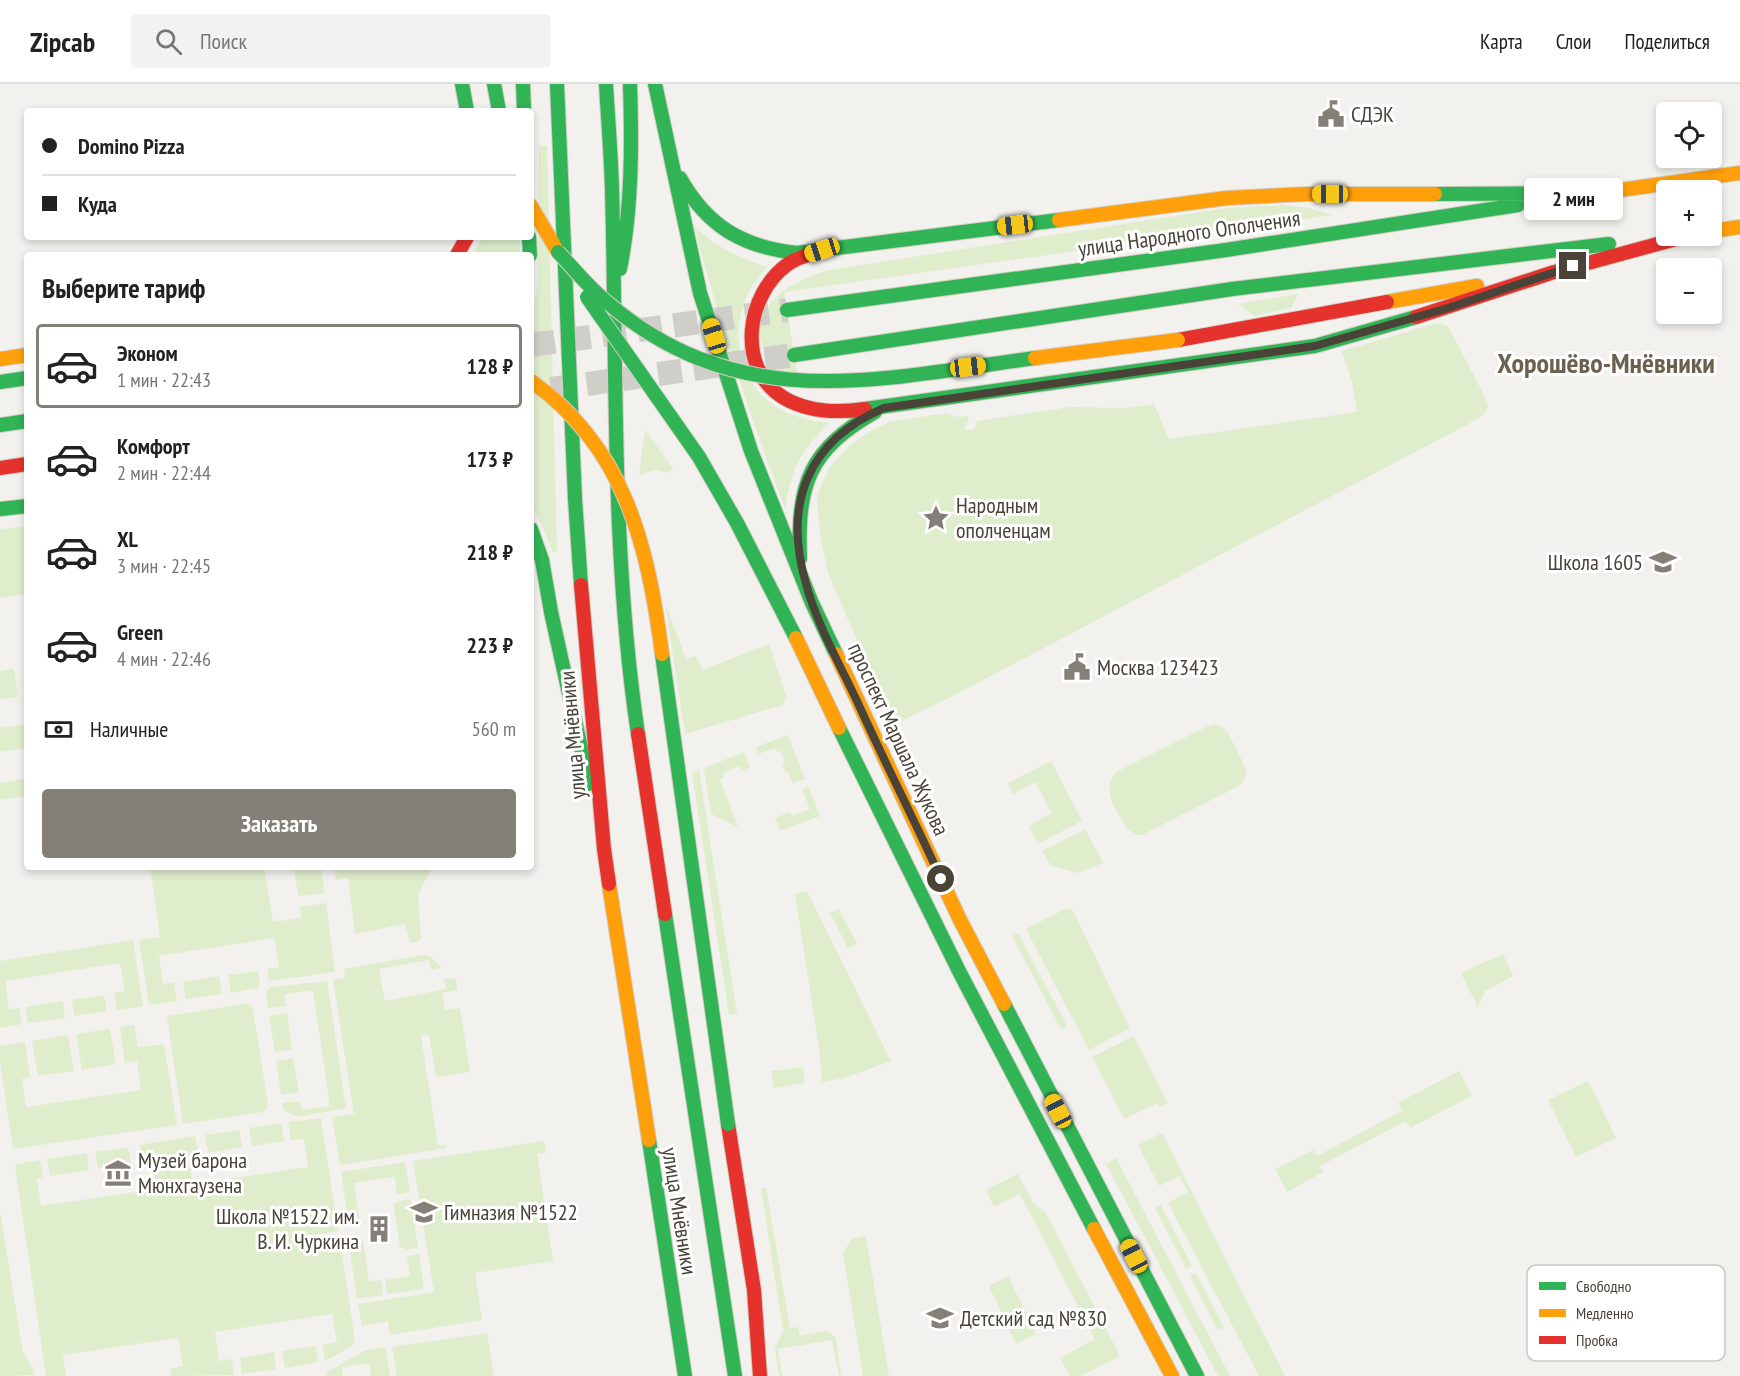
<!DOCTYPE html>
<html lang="ru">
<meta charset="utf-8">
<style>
:root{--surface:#fff;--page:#f2f2f2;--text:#222;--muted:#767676;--line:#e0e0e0;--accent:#848077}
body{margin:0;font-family:"PT Sans Narrow",sans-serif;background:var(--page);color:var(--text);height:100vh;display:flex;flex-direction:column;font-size:22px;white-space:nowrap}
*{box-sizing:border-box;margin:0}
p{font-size:20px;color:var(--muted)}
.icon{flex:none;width:33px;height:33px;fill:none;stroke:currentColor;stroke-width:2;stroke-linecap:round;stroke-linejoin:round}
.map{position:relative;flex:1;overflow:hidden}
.panel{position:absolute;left:24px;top:168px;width:510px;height:618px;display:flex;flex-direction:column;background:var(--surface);border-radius:6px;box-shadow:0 3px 9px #0003}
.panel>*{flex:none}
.top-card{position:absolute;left:24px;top:24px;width:510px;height:132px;border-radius:6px;box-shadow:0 3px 9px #0003;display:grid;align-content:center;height:132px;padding:0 18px;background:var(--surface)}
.fabs{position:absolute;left:1656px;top:18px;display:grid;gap:12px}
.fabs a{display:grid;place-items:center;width:66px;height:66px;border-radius:6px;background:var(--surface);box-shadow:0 3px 9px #0003;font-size:30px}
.end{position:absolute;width:27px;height:27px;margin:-14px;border:8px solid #494338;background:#fff;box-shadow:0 0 0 3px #fff}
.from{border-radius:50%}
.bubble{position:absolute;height:42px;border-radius:6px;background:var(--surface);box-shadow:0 3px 9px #0003;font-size:20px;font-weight:700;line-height:42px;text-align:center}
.car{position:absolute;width:18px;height:36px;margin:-18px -9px;border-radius:8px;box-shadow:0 0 4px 2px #0007;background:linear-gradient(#f5c518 24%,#345 0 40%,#f5c518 0 76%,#345 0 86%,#f5c518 0)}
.top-card b{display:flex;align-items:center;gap:21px;height:57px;font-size:22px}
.top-card b+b{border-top:2px solid var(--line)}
.top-card i{width:15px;height:15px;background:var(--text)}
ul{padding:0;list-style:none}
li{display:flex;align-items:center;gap:18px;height:84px;margin:0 12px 9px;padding:0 6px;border:3px solid transparent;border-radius:6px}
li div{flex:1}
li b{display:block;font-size:22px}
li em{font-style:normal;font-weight:700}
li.selected{border-color:var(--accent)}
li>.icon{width:54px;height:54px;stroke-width:1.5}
h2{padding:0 18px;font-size:27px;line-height:72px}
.pay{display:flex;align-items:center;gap:15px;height:66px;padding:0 18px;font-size:22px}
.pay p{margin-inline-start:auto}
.cta{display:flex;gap:12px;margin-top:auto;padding:12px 18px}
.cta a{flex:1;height:69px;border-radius:6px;background:var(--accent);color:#fff;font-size:24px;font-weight:700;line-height:69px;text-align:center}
header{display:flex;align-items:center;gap:36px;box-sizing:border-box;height:84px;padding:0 30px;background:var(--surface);border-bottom:2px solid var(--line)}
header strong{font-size:28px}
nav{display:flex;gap:33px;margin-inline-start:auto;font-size:21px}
.search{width:420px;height:54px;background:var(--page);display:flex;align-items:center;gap:15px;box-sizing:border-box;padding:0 21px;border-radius:6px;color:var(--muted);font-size:22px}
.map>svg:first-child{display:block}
.green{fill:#dfedcd}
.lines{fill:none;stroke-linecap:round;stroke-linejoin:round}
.secondary-tunnel{stroke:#d0cec9;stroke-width:24;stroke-dasharray:24 12;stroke-linecap:butt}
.fast-casing{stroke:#d2cec4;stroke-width:16}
.slow-casing{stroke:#d2cec4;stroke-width:16}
.jam-casing{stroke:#d2cec4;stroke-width:16}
.fast{stroke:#30b455;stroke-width:14}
.slow{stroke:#ff9f0a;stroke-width:14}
.jam{stroke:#e5322d;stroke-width:14}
.fast-bridge-casing{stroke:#d2cec4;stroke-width:16;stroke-linecap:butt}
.slow-bridge-casing{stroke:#d2cec4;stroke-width:16;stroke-linecap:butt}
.fast-bridge{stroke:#30b455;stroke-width:14}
.slow-bridge{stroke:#ff9f0a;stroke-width:14}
.route{stroke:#494338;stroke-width:8}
.labels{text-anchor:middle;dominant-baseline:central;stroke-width:6;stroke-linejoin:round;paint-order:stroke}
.poi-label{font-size:22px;fill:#494338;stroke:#fff;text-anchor:start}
.street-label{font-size:22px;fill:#494338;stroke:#fff}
.district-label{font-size:28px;font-weight:bold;fill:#6c614f;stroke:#fff}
.key{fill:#fff;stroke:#c8c7c3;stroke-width:1.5}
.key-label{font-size:16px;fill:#494338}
</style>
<header>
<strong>Zipcab</strong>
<div class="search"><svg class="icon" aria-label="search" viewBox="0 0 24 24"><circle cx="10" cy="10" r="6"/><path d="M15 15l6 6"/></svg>Поиск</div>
<nav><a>Карта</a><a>Слои</a><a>Поделиться</a></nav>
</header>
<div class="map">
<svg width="1740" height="1292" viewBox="0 0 1740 1292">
<rect width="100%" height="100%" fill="#f2f1ed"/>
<!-- green -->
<path class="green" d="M 539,62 L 547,62 L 557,468 L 553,468 L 537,431 L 531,422 L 531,246 L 538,199 Z
M 1282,121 L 1308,124 L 1332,131 L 784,208 L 800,305 L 775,295 L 757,246 C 761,238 765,228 770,220 C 780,204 812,191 829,186 L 1227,124 Z
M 694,142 C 715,162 740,175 768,183 C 728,218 728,289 773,321 C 789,332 811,337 830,339 C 799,368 792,384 785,425 C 750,332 719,238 694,142 Z
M 482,153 L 520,153 L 520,171 L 473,171 Z
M 1298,210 L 1291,224 L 1254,232 L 1238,220 Z
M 1437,239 L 1446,241 L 1449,244 L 1485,313 L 1488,323 L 1484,330 L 1474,337 L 949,614 L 893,641 L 828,489 L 820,452 L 817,412 L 829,384 L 848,363 L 869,348 L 889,338 L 901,336 L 947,329 L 957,333 L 969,332 L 965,346 L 974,345 L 977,337 L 1070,323 L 1125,324 L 1154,320 L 1169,355 L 1357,328 L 1352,299 L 1342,267 Z
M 645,346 L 673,384 L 668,389 L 654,386 L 640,391 L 639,390 Z
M 27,442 L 27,510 L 0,514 L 0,445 Z
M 665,519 L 686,575 L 696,572 L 703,586 L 769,560 L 786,611 L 783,621 L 685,650 Z
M 14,584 L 18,613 L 0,615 L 0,587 Z
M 27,640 L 27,664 L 0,668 L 0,644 Z
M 1216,640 L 1224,644 L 1228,649 C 1232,658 1247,682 1246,691 C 1245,696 1241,700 1237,703 L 1142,751 L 1137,751 L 1127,745 C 1116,725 1101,709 1116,688 L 1206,643 Z
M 788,651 L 805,695 L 793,699 L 788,688 L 785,688 L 782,680 L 785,678 L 781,667 L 777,668 L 775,664 L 758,670 L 756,663 Z
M 744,668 L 750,683 L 742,687 L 740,682 L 723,689 L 724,694 L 720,695 L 738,743 L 711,730 L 704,684 Z
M 1051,677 L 1082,737 L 1038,760 L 1029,742 L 1051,729 L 1036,698 L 1013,710 L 1008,699 Z
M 699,686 L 737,930 L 729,931 L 692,689 Z
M 27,694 L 27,712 L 0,716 L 0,699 Z
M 808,702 L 820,732 L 780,747 L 775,734 L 790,728 L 792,732 L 810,725 L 802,705 Z
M 1085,745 L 1103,779 L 1078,789 L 1051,782 L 1042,767 Z
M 150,783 L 264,783 L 273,838 L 301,834 L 300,823 L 326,819 L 335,888 L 269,897 L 267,885 L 279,883 L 274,854 L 159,872 L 163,900 L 174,899 L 177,917 L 149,921 L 139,856 L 160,853 Z
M 294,783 L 321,783 L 325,809 L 298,812 Z
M 334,783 L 432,783 L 418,811 L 421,855 L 417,858 L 410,858 L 405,840 L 355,850 L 348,794 L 336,796 Z
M 807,807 L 891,977 L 844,994 L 822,998 L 819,964 L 795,810 Z
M 1067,824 L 1073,827 L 1130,944 L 1089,966 L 1026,845 Z
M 839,825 L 857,860 L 848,864 L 830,829 Z
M 1018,849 L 1067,942 L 1061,945 L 1012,852 Z
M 133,856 L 143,922 L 117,926 L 114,909 L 125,907 L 120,879 L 5,897 L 9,925 L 19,924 L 22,940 L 0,944 L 0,877 Z
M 1503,870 L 1513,892 L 1485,907 L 1478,924 L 1461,889 Z
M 422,871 L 431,873 L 442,884 L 431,886 L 429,876 L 379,885 L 385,917 L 446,905 L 444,895 L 453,894 L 456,896 L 458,906 L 442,909 L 445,926 L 460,924 L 470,988 L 436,993 L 429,951 L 421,952 L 438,1062 L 446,1061 L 447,1064 L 340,1081 L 332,1033 L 354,1030 L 333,896 L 345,894 L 344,885 Z
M 258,887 L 260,898 L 258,904 L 231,909 L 228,891 Z
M 219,892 L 222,910 L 186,915 L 183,898 Z
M 327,897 L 346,1024 L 297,1033 L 283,1026 L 282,1019 L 300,1017 L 302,1026 L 330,1022 L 313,906 L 284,910 L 286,922 L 268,924 L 266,907 L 272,903 Z
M 104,911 L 107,927 L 74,932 L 72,916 Z
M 63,917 L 65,934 L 28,939 L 25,923 Z
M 245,920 L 251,921 L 253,926 L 268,1020 L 267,1025 L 262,1028 L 183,1040 L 167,932 Z
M 287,929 L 292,965 L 275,968 L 269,932 Z
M 134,941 L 138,963 L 164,960 L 177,1041 L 13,1065 L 0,978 L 0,962 L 25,958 L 30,993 L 22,995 L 26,1023 L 141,1006 L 137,977 L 125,979 L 120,943 Z
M 110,945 L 116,980 L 82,986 L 76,950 Z
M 68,951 L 74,987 L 38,992 L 32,957 Z
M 1134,952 L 1168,1019 L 1159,1023 L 1157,1019 L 1124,1035 L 1092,973 Z
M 293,974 L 299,1008 L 281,1011 L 276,977 Z
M 803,983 L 805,999 L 774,1004 L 771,987 Z
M 1459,987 L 1472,1012 L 1410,1044 L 1406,1037 L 1320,1082 L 1323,1088 L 1287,1108 L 1275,1085 L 1313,1066 L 1317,1072 L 1402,1027 L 1398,1019 Z
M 1588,997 L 1616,1054 L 1576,1073 L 1548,1016 Z
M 321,1034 L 338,1147 L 307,1152 L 309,1163 L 340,1158 L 355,1256 L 352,1262 L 325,1277 L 323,1261 L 337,1258 L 332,1230 L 215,1248 L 219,1277 L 232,1275 L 234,1291 L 171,1292 L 170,1285 L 183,1282 L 178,1254 L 63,1271 L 66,1292 L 46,1292 L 15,1082 L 17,1080 L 40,1076 L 43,1093 L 37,1094 L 41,1122 L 156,1105 L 152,1077 L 142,1078 L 140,1061 L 195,1052 L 198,1070 L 188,1072 L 193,1100 L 308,1083 L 304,1055 L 291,1056 L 288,1038 Z
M 281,1039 L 284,1057 L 252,1062 L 249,1044 Z
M 239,1046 L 242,1063 L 208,1069 L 205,1051 Z
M 1162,1049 L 1282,1286 L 1285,1292 L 1259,1292 L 1168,1119 L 1188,1108 L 1180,1092 L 1159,1102 L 1138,1061 Z
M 544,1057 L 546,1069 L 537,1070 L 553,1177 L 475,1189 L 482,1236 L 390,1251 L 388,1237 L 362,1242 L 358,1220 L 434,1208 L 413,1077 Z
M 128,1063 L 131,1079 L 98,1084 L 95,1068 Z
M 87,1069 L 89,1086 L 50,1092 L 47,1075 Z
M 1116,1074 L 1230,1292 L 1218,1292 L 1106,1080 Z
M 405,1078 L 410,1108 L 397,1110 L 395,1093 L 354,1099 L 360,1140 L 349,1141 L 341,1088 Z
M 1018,1090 L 1033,1119 L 1045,1127 L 1120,1272 L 1081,1292 L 1070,1292 L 1060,1274 L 1095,1255 L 1020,1110 L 994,1123 L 986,1106 Z
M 761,1104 L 766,1104 L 790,1244 L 798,1243 L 800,1252 L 827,1247 L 836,1254 L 841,1292 L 839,1292 L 832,1256 L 778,1265 L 782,1292 L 779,1292 L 775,1264 L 783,1247 Z
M 411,1115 L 418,1164 L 406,1166 L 405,1164 L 400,1164 L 393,1119 Z
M 1161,1121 L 1192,1182 L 1186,1185 L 1155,1124 Z
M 0,1127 L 23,1269 L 34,1285 L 35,1291 L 0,1292 Z
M 866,1152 L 889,1292 L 863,1292 L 843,1169 L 852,1155 Z
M 363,1157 L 369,1198 L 381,1196 L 383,1211 L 357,1215 L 349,1161 Z
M 419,1170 L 424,1205 L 387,1210 L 385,1196 L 410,1192 L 407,1172 Z
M 1196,1189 L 1224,1243 L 1218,1246 L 1190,1192 Z
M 1008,1192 L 1036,1250 L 1016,1260 L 989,1202 Z
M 487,1249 L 494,1292 L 397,1292 L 392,1263 Z
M 316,1262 L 318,1278 L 285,1284 L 282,1267 Z
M 383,1263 L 386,1266 L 390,1292 L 371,1292 L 369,1279 L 342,1283 L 343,1292 L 327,1292 L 327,1288 L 364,1267 Z
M 274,1268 L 276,1285 L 242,1290 L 240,1274 Z"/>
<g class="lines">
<!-- secondary-tunnel -->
<path class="secondary-tunnel" d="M 531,261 L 787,226
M 551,305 L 794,271"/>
<defs>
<path id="fast" d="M 462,0 L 467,27
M 494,0 L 499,27
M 523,0 L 524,27
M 557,0 L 575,415 L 581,501
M 606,0 C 608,35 611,70 612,105 C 617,287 611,470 638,650
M 655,0 L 700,209 L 751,367 L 812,519 L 836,570
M 680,94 C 707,142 742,163 797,169 L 1059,136
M 1435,110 L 1600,109
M 529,153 L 530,171
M 620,185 C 632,124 632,62 630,0
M 787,226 L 1226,166 L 1518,121
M 794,271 L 1232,205 L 1609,160
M 0,298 L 27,294
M 865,325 L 1315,262 L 1416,233
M 0,341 L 27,337
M 0,425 L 27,422
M 531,445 L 542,476 L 551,528 L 589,700
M 800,474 C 797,400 809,366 875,328
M 839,644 L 960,889 L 1094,1145
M 665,830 L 735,1292
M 1004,920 L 1197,1292
M 649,1056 L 685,1292"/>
<path id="slow" d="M 1585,111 L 1740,89
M 531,122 L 558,168
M 1059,136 L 1227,114 L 1307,110 L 1435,110
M 1712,147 L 1740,143
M 1387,218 L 1477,202
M 0,275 L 27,271
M 836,570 L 960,836 L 1004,920
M 609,800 L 649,1056
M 1094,1145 L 1172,1292"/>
<path id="jam" d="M 822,166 C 811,170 798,173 788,180 C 746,210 735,284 784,314 C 808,328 838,329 865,325
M 457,171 L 467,153
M 1416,233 L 1551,189 L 1687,152
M 1178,256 L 1387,218
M 0,384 L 27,380
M 581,501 L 604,765 L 609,800
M 638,650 L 665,830
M 728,1040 L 754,1206 L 760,1292"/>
</defs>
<!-- fast casing -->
<use href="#fast" class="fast-casing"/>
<!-- slow casing -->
<use href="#slow" class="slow-casing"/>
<!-- jam casing -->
<use href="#jam" class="jam-casing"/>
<!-- fast -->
<use href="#fast" class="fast"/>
<!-- slow -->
<use href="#slow" class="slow"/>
<!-- jam -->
<use href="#jam" class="jam"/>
<defs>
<path id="fast-bridge" d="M 558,168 C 575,186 590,205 609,220 C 743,332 878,295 1035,274
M 587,213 L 699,373 L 737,439 L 796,554
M 662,570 L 728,1040"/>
<path id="slow-bridge" d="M 1035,274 L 1178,256
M 531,297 C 625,363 648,462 662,570
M 796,554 L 839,644"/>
</defs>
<!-- fast-bridge casing -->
<use href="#fast-bridge" class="fast-bridge-casing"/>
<!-- slow-bridge casing -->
<use href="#slow-bridge" class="slow-bridge-casing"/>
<!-- fast-bridge -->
<use href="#fast-bridge" class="fast-bridge"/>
<!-- slow-bridge -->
<use href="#slow-bridge" class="slow-bridge"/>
</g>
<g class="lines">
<!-- route -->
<path class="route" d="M 941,795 C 914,735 884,677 857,617 C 839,579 817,540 806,500 C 783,420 807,357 884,324 L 1315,262 L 1448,224 L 1573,182"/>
</g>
<!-- icons -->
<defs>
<symbol id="civic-bare" viewBox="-9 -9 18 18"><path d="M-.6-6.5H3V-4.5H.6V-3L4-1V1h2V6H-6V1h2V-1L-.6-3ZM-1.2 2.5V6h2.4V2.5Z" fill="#848077" stroke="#fff" stroke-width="2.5" paint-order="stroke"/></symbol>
<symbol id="sight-bare" viewBox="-9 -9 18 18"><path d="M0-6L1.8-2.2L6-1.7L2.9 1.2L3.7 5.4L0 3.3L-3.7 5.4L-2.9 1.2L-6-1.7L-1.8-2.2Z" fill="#848077" stroke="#fff" stroke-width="2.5" paint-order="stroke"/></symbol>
<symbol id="school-bare" viewBox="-9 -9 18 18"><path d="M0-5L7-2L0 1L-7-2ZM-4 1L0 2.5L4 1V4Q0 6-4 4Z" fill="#848077" stroke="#fff" stroke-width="2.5" paint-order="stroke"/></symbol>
<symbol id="museum-bare" viewBox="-9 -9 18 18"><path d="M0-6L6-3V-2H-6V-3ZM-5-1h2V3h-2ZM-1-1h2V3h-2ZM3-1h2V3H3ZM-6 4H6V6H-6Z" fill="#848077" stroke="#fff" stroke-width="2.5" paint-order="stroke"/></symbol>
<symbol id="building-bare" viewBox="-9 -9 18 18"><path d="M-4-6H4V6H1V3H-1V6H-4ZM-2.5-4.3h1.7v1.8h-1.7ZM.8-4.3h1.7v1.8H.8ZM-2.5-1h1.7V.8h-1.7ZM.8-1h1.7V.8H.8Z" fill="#848077" stroke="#fff" stroke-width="2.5" paint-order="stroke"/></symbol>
</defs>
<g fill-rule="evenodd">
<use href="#civic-bare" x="1312" y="11" width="38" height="38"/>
<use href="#sight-bare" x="917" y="415" width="38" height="38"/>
<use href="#school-bare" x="1644" y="459" width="38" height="38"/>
<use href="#civic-bare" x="1058" y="564" width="38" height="38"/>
<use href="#museum-bare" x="99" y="1070" width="38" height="38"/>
<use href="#school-bare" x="405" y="1109" width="38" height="38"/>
<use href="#building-bare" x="360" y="1126" width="38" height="38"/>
<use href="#school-bare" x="921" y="1215" width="38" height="38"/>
</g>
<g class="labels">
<!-- poi labels -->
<g class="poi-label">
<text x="1351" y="30">СДЭК</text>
<text x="956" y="421">Народным<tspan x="956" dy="25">ополченцам</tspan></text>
<text x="1643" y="478" text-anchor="end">Школа 1605</text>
<text x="1097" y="583">Москва 123423</text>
<text x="138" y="1076">Музей барона<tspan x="138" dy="25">Мюнхгаузена</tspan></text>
<text x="444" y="1128">Гимназия №1522</text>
<text x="359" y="1132" text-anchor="end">Школа №1522 им.<tspan x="359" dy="25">В. И. Чуркина</tspan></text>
<text x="960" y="1234">Детский сад №830</text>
</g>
<!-- street labels -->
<g class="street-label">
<text transform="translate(1189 149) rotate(-8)">улица Народного Ополчения</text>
<text transform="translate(572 651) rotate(-95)">улица Мнёвники</text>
<text transform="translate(899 655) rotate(65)">проспект Маршала Жукова</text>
<text transform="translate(680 1127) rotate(81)">улица Мнёвники</text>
</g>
<!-- district labels -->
<g class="district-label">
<text x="1606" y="278">Хорошёво-Мнёвники</text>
</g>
</g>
<!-- legend -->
<rect x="1527" y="1181" width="198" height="96" rx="9" class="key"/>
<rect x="1539" y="1198" width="27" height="8" fill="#30b455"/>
<rect x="1539" y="1225" width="27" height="8" fill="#ff9f0a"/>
<rect x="1539" y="1252" width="27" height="8" fill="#e5322d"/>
<g class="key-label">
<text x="1576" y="1208">Свободно</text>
<text x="1576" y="1235">Медленно</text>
<text x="1576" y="1262">Пробка</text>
</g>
</svg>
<div class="fabs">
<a><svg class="icon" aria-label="locate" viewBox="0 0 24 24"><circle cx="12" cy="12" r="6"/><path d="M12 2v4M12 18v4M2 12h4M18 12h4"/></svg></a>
<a>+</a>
<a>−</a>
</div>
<i class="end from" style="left:941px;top:795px"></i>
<i class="end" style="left:1573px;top:182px"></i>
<div class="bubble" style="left:1524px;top:94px;width:99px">2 мин</div>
<i class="car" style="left:1330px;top:110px;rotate:270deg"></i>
<i class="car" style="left:1015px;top:141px;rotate:263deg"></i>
<i class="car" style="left:822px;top:166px;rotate:252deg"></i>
<i class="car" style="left:714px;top:252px;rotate:343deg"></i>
<i class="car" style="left:968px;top:283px;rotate:83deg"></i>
<i class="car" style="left:1058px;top:1027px;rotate:332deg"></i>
<i class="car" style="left:1134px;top:1172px;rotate:332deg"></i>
<div class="top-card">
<b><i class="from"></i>Domino Pizza</b>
<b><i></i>Куда</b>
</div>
<section class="panel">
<h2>Выберите тариф</h2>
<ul>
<li class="selected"><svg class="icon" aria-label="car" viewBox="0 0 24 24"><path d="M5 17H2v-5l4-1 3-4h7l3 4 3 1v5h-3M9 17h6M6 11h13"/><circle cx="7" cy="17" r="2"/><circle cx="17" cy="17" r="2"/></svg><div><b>Эконом</b><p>1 мин · 22:43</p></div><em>128 ₽</em></li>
<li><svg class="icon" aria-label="car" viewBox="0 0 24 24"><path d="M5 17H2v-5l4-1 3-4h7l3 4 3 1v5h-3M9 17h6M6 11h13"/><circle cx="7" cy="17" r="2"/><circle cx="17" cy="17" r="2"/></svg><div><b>Комфорт</b><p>2 мин · 22:44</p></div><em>173 ₽</em></li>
<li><svg class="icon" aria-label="car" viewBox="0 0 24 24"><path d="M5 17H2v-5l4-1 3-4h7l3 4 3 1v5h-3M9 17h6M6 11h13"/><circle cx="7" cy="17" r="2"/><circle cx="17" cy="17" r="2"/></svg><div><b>XL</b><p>3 мин · 22:45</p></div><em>218 ₽</em></li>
<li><svg class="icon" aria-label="car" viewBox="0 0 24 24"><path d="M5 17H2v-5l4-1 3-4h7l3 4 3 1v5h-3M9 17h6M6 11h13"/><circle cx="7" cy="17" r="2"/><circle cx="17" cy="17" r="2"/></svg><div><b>Green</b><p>4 мин · 22:46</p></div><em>223 ₽</em></li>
</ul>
<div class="pay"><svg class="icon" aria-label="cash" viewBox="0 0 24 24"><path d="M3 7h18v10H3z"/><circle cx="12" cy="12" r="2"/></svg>Наличные<p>560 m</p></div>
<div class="cta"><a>Заказать</a></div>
</section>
</div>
